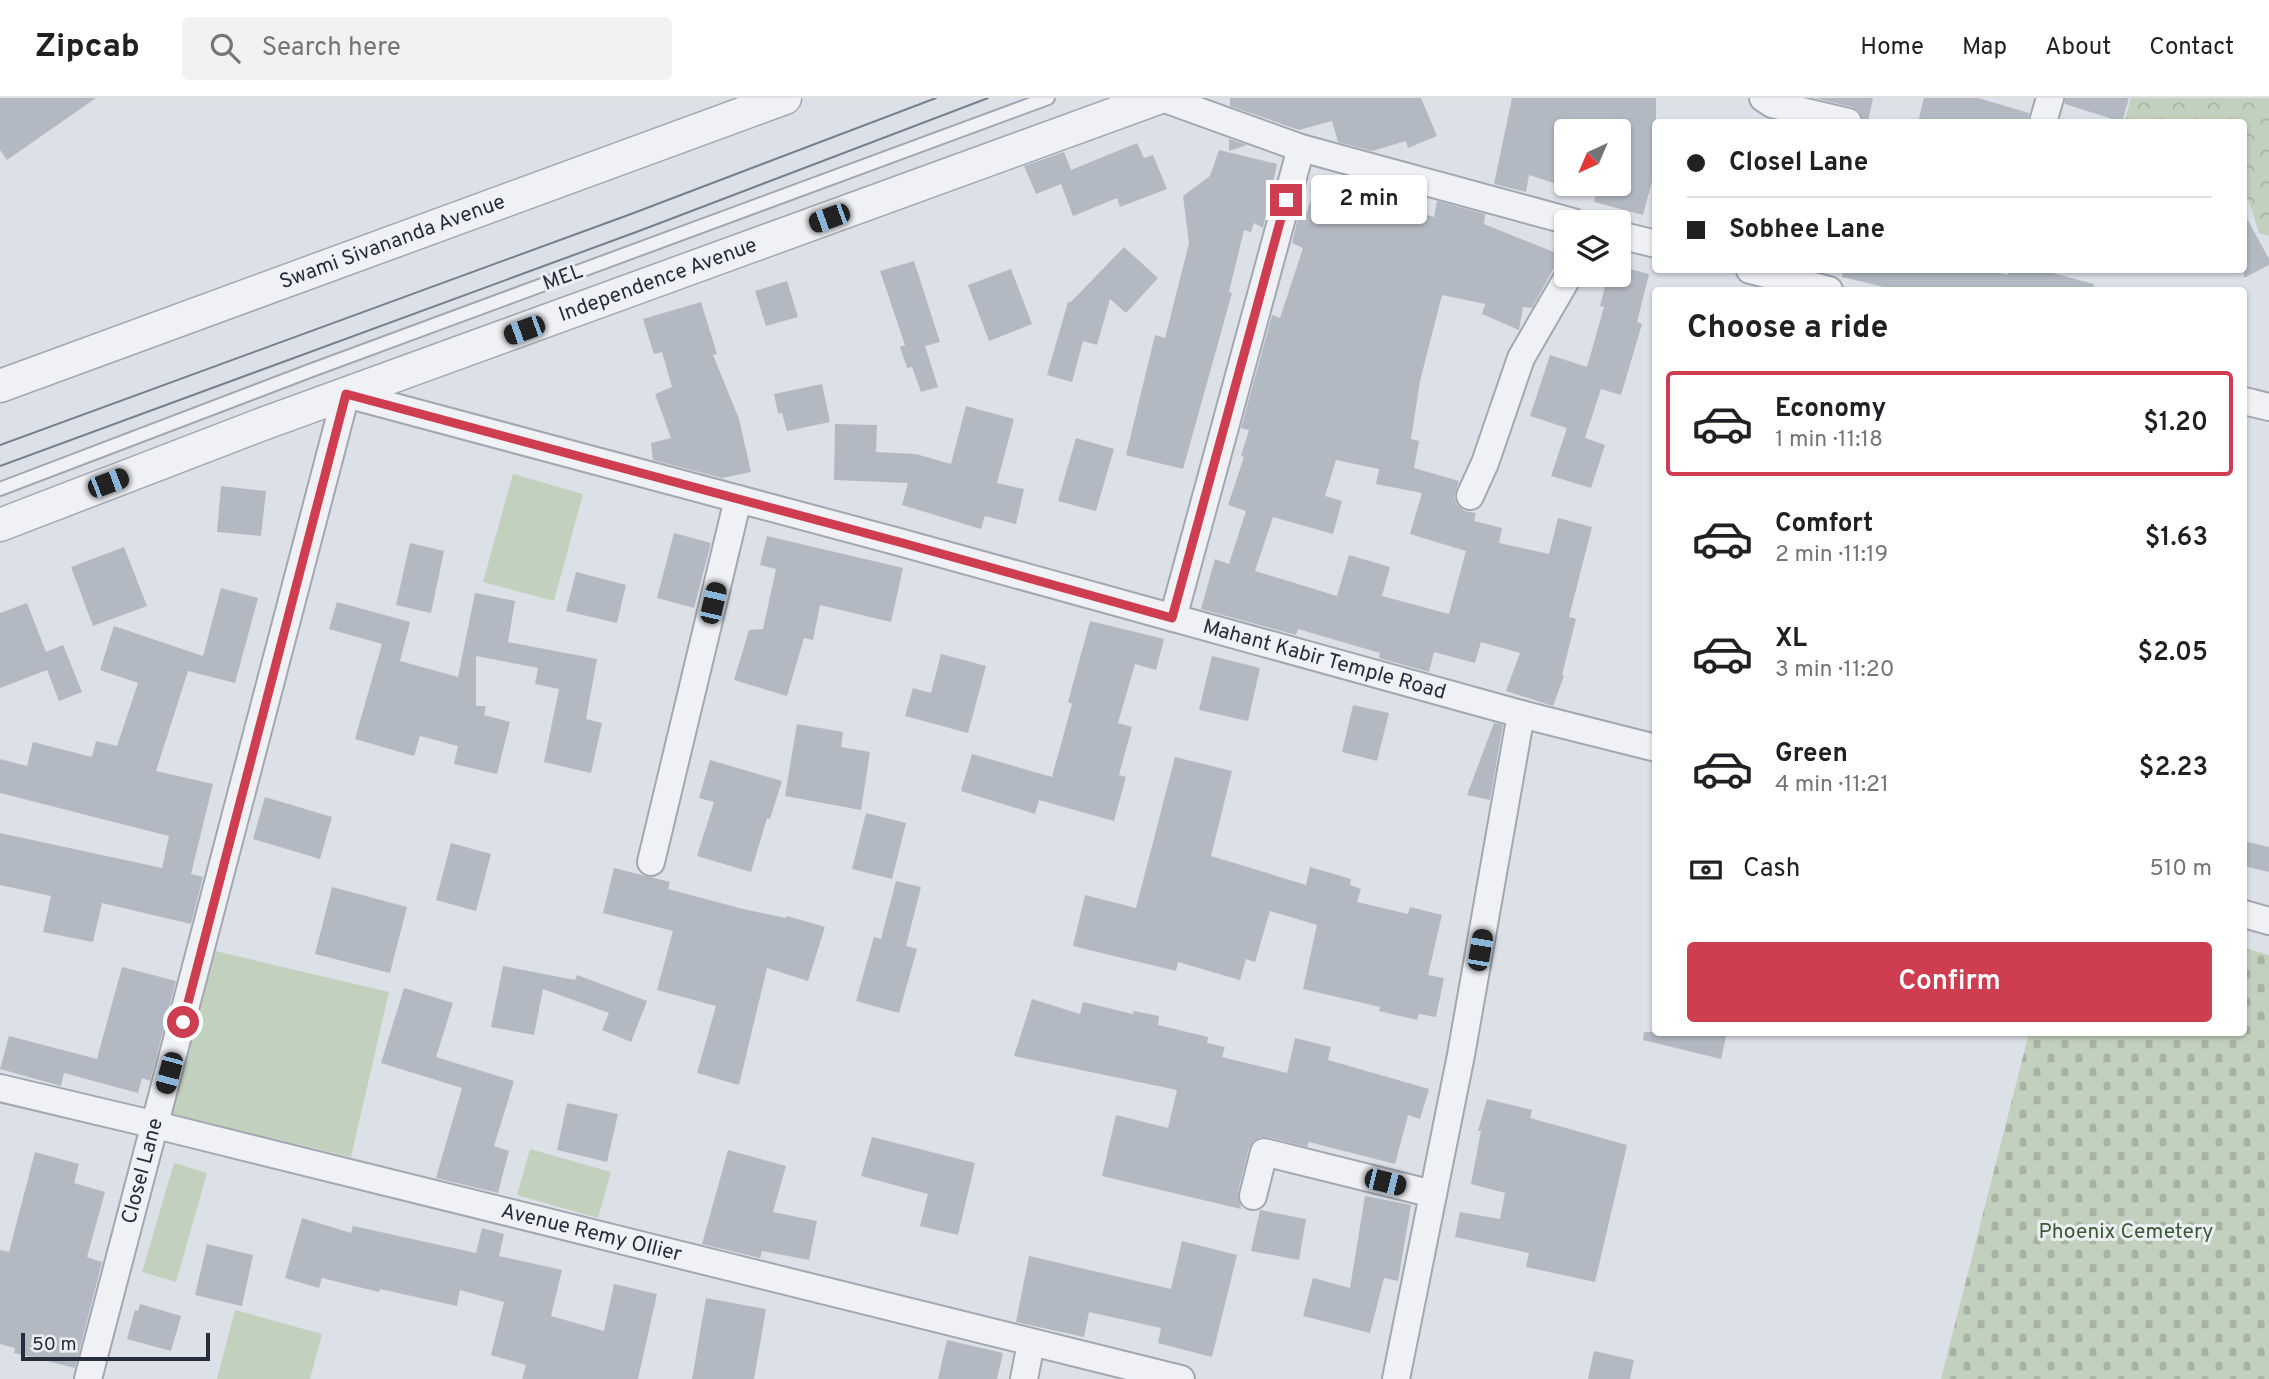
<!DOCTYPE html>
<meta charset="utf-8">
<style>
:root{--surface:#fff;--page:#f2f2f2;--text:#202124;--muted:#757577;--line:#e0e0e0;--accent:#cf3d50}
body{margin:0;font-family:Overpass,sans-serif;background:var(--page);color:var(--text);height:100vh;display:flex;flex-direction:column;font-size:26px;white-space:nowrap}
*{box-sizing:border-box;margin:0}
p{font-size:23px;color:var(--muted)}
.icon{flex:none;width:38px;height:38px;fill:none;stroke:currentColor;stroke-width:2;stroke-linecap:round;stroke-linejoin:round}
.map{position:relative;flex:1;overflow:hidden}
.panel{position:absolute;left:1652px;top:189px;width:595px;height:749px;display:flex;flex-direction:column;background:var(--surface);border-radius:7px;box-shadow:0 2px 5px #0004}
.panel>*{flex:none}
.guide{position:absolute;left:1652px;top:21px;width:595px;height:154px;border-radius:7px;box-shadow:0 2px 5px #0004;display:grid;align-content:center;height:154px;padding:0 35px;background:var(--surface)}
.needle{width:46px;rotate:224deg}
.controls{position:absolute;left:1554px;top:21px;display:grid;gap:14px}
.controls a{display:grid;place-items:center;width:77px;height:77px;border-radius:7px;background:var(--surface);box-shadow:0 2px 5px #0004;font-size:35px}
.scale{position:absolute;left:21px;bottom:18px;width:189px;box-sizing:border-box;padding-left:7px;border:4px solid #262e3d;border-top:0;font-size:19px;line-height:24px;white-space:nowrap;color:#262e3d;-webkit-text-stroke:5px #ebeff4;paint-order:stroke}
.end{position:absolute;width:32px;height:32px;margin:-16px;border:9px solid #cf3d50;background:#fff;box-shadow:0 0 0 4px #fff}
.from{border-radius:50%}
.bubble{position:absolute;height:49px;border-radius:7px;background:var(--surface);box-shadow:0 2px 5px #0004;font-size:23px;font-weight:600;line-height:49px;text-align:center}
.car{position:absolute;width:21px;height:42px;margin:-21px -10px;border-radius:9px;box-shadow:0 0 5px 2px #0007;background:linear-gradient(#222 24%,#8ab4d8 0 40%,#222 0 76%,#8ab4d8 0 86%,#222 0)}
.guide b{display:flex;align-items:center;gap:24px;height:66px;font-size:26px}
.guide b+b{border-top:2px solid var(--line)}
.guide i{width:18px;height:18px;background:var(--text)}
ul{padding:0;list-style:none}
li{display:flex;align-items:center;gap:21px;height:105px;margin:0 14px 10px;padding:0 21px;border:4px solid transparent;border-radius:7px}
li div{flex:1}
li b{display:block;font-size:26px}
li em{font-style:normal;font-weight:600}
li.selected{border-color:var(--accent)}
li>.icon{width:63px;height:63px;stroke-width:1.5}
h2{padding:0 35px;font-size:32px;line-height:84px}
.pay{display:flex;align-items:center;gap:18px;height:77px;padding:0 35px;font-size:26px}
.pay p{margin-inline-start:auto}
.primary-button{display:flex;gap:14px;margin-top:auto;padding:14px 35px}
.primary-button a{flex:1;height:80px;border-radius:7px;background:var(--accent);color:#fff;font-size:28px;font-weight:600;line-height:80px;text-align:center}
header{display:flex;align-items:center;gap:42px;box-sizing:border-box;height:98px;padding:0 35px;background:var(--surface);border-bottom:2px solid var(--line)}
header strong{font-size:33px}
nav{display:flex;gap:38px;margin-inline-start:auto;font-size:24px}
.search{width:490px;height:63px;background:var(--page);display:flex;align-items:center;gap:18px;box-sizing:border-box;padding:0 24px;border-radius:7px;color:var(--muted);font-size:26px}
.map>svg:first-child{display:block}
.grass{fill:#c2d1bd}
.forest{fill:url(#forest-crowns)}
.cemetery{fill:url(#cemetery-stones)}
.building{fill:#b3b9c3;fill-rule:evenodd}
.lines{fill:none;stroke-linecap:round;stroke-linejoin:round}
.service-casing{stroke:#a2a7b1;stroke-width:16}
.minor-casing{stroke:#a2a7b1;stroke-width:30}
.tertiary-casing{stroke:#a2a7b1;stroke-width:35}
.service{stroke:#eff1f5;stroke-width:12}
.minor{stroke:#eff1f5;stroke-width:26}
.tertiary{stroke:#eff1f5;stroke-width:32}
.tram{stroke:#757f90;stroke-width:2}
.route{stroke:#cf3d50;stroke-width:9}
.labels{text-anchor:middle;dominant-baseline:central;stroke-width:6;stroke-linejoin:round;paint-order:stroke}
.street-label{font-size:21px;fill:#262e3d;stroke:#ebeff4}
.park-label{font-size:21px;fill:#395933;stroke:#ebeff4}
</style>
<header>
<strong>Zipcab</strong>
<div class="search"><svg class="icon" aria-label="search" viewBox="0 0 24 24"><circle cx="10" cy="10" r="6"/><path d="M15 15l6 6"/></svg>Search here</div>
<nav><a>Home</a><a>Map</a><a>About</a><a>Contact</a></nav>
</header>
<div class="map">
<svg width="2269" height="1281" viewBox="0 0 2269 1281">
<defs>
<pattern id="forest-crowns" width="20" height="18" patternUnits="userSpaceOnUse" patternTransform="scale(1.75)"><rect width="20" height="18" fill="#c2d1bd"/><path d="M2 6a3 3 0 1 1 6 0M12 15a3 3 0 1 1 6 0" fill="none" stroke="#a7b4a3"/></pattern>
<pattern id="cemetery-stones" width="16" height="16" patternUnits="userSpaceOnUse" patternTransform="scale(1.75)"><rect width="16" height="16" fill="#c2d1bd"/><path d="M2 7V4a2 2 0 0 1 4 0v3zM10 15v-3a2 2 0 0 1 4 0v3z" fill="#a7b4a3"/></pattern>
</defs>
<rect width="100%" height="100%" fill="#dce0e7"/>
<!-- grass -->
<path class="grass" d="M 513,376 L 583,396 L 554,503 L 483,484 Z
M 211,852 L 389,894 L 351,1059 L 172,1016 Z
M 530,1051 L 611,1074 L 598,1120 L 517,1097 Z
M 174,1065 L 207,1075 L 176,1184 L 142,1174 Z
M 235,1212 L 322,1236 L 310,1281 L 217,1281 Z"/>
<!-- forest -->
<path class="forest" d="M 2131,0 L 2269,0 L 2269,138 L 2259,135 L 2248,101 L 2244,100 L 2244,24 L 2124,24 Z"/>
<!-- cemetery -->
<path class="cemetery" d="M 2244,850 L 2269,857 L 2269,1281 L 1941,1281 L 2029,935 L 2244,934 Z"/>
<!-- building -->
<path class="building" d="M 0,0 L 96,0 L 7,62 L 0,52 Z
M 1230,0 L 1421,0 L 1437,38 L 1408,50 L 1406,43 L 1372,53 L 1338,44 L 1332,23 L 1299,32 L 1230,8 Z
M 1512,0 L 1656,0 L 1656,68 L 1643,117 L 1594,104 L 1598,86 L 1619,86 L 1619,65 L 1623,47 L 1619,46 L 1619,33 L 1566,33 L 1566,89 L 1529,77 L 1526,94 L 1494,86 Z
M 1815,0 L 1873,0 L 1868,24 L 1863,24 L 1859,13 L 1852,9 Z
M 1924,0 L 1978,0 L 2029,15 L 2028,24 L 1918,24 Z
M 2065,0 L 2129,0 L 2122,24 L 2065,6 Z
M 1229,41 L 1247,47 L 1229,53 Z
M 1137,45 L 1144,60 L 1153,57 L 1167,91 L 1120,109 L 1117,100 L 1073,118 L 1061,86 L 1036,96 L 1024,68 L 1064,54 L 1071,72 Z
M 1219,52 L 1277,66 L 1263,130 L 1254,125 L 1251,134 L 1244,132 L 1229,194 L 1232,195 L 1183,371 L 1126,357 L 1155,237 L 1165,240 L 1189,145 L 1183,98 L 1210,78 Z
M 1319,78 L 1364,93 L 1363,98 L 1434,119 L 1437,103 L 1485,116 L 1484,126 L 1561,157 L 1532,210 L 1523,209 L 1519,232 L 1482,216 L 1485,206 L 1442,197 L 1420,283 L 1411,341 L 1419,343 L 1414,370 L 1459,383 L 1454,399 L 1457,407 L 1464,413 L 1476,415 L 1474,423 L 1502,430 L 1499,445 L 1549,456 L 1558,420 L 1592,429 L 1569,519 L 1576,521 L 1562,577 L 1564,578 L 1553,608 L 1506,593 L 1520,555 L 1481,544 L 1475,565 L 1434,554 L 1429,574 L 1379,560 L 1380,555 L 1298,531 L 1296,537 L 1201,511 L 1215,461 L 1229,466 L 1246,413 L 1228,407 L 1244,359 L 1241,358 L 1249,332 L 1241,330 L 1272,217 L 1280,220 L 1303,150 L 1292,145 L 1299,116 L 1306,116 ZM 1336,362 L 1379,371 L 1376,386 L 1422,395 L 1410,436 L 1466,453 L 1449,516 L 1382,498 L 1390,469 L 1349,457 L 1337,498 L 1255,473 L 1273,419 L 1333,436 L 1342,403 L 1325,398 Z
M 2244,115 L 2269,161 L 2269,167 L 2244,180 Z
M 1124,149 L 1158,180 L 1126,215 L 1110,201 L 1097,247 L 1083,243 L 1072,284 L 1047,277 L 1068,204 L 1071,204 Z
M 914,163 L 940,244 L 925,248 L 938,289 L 921,294 L 912,269 L 907,270 L 900,249 L 905,247 L 880,173 Z
M 1619,168 L 1649,176 L 1637,224 L 1642,226 L 1621,297 L 1601,291 L 1585,340 L 1605,347 L 1591,390 L 1551,378 L 1567,330 L 1530,318 L 1550,257 L 1587,269 L 1604,209 L 1600,208 L 1608,177 L 1619,177 Z
M 1011,171 L 1032,226 L 989,243 L 968,187 Z
M 1843,172 L 1985,172 L 2008,177 L 2010,172 L 2041,172 L 2094,186 L 2093,192 L 1897,192 L 1842,179 Z
M 787,183 L 798,219 L 766,228 L 755,193 Z
M 701,204 L 717,256 L 713,257 L 739,321 L 751,374 L 722,380 L 653,362 L 651,345 L 671,340 L 655,296 L 672,289 L 662,254 L 654,256 L 643,221 Z
M 822,286 L 830,324 L 787,333 L 782,315 L 778,315 L 774,296 Z
M 966,308 L 1014,321 L 997,385 L 1024,391 L 1016,426 L 985,418 L 981,431 L 902,407 L 908,385 L 834,382 L 835,326 L 877,327 L 876,354 L 916,356 L 951,366 Z
M 1076,340 L 1114,351 L 1096,413 L 1058,403 Z
M 221,388 L 266,393 L 261,438 L 217,434 Z
M 674,435 L 711,445 L 694,510 L 657,500 Z
M 767,438 L 903,470 L 891,524 L 820,507 L 813,542 L 804,540 L 787,598 L 734,582 L 749,532 L 763,531 L 776,471 L 760,467 Z
M 410,445 L 444,453 L 431,515 L 396,507 Z
M 124,449 L 147,508 L 93,528 L 71,469 Z
M 576,474 L 626,487 L 617,525 L 566,513 Z
M 221,490 L 258,500 L 235,585 L 188,573 L 156,673 L 213,686 L 191,776 L 203,779 L 191,826 L 102,805 L 93,844 L 43,834 L 51,798 L 0,787 L 0,735 L 162,770 L 169,738 L 0,695 L 0,661 L 27,668 L 33,644 L 92,659 L 96,643 L 117,648 L 138,585 L 100,572 L 114,528 L 203,558 Z
M 475,495 L 515,503 L 508,544 L 597,561 L 586,621 L 602,625 L 591,675 L 544,664 L 559,591 L 535,586 L 538,570 L 476,558 L 476,608 L 486,608 L 484,617 L 510,624 L 497,676 L 454,666 L 458,648 L 420,638 L 414,658 L 355,641 L 382,546 L 329,531 L 337,504 L 410,524 L 400,563 L 458,579 Z
M 27,505 L 46,554 L 63,547 L 82,594 L 59,603 L 47,572 L 0,590 L 0,515 Z
M 1090,523 L 1164,541 L 1156,572 L 1135,566 L 1118,625 L 1132,629 L 1119,677 L 1126,679 L 1114,723 L 1039,702 L 1035,716 L 961,693 L 972,656 L 1052,679 L 1072,606 L 1068,604 Z
M 941,556 L 986,568 L 968,635 L 905,618 L 913,590 L 931,595 Z
M 1212,558 L 1260,570 L 1248,623 L 1199,612 Z
M 1353,607 L 1389,615 L 1377,663 L 1342,654 Z
M 1494,625 L 1503,627 L 1490,702 L 1467,697 Z
M 797,626 L 843,634 L 841,649 L 870,654 L 861,712 L 785,698 Z
M 1175,659 L 1232,673 L 1211,758 L 1306,787 L 1310,769 L 1351,781 L 1350,787 L 1361,791 L 1357,804 L 1408,816 L 1410,809 L 1442,817 L 1428,877 L 1444,880 L 1436,919 L 1419,916 L 1417,922 L 1379,913 L 1380,909 L 1303,891 L 1317,827 L 1270,813 L 1255,864 L 1246,861 L 1240,882 L 1178,864 L 1176,873 L 1073,848 L 1085,797 L 1136,810 Z
M 710,662 L 782,683 L 770,721 L 767,720 L 751,774 L 697,758 L 714,704 L 699,700 Z
M 265,699 L 332,719 L 320,761 L 253,741 Z
M 866,715 L 906,725 L 892,781 L 852,771 Z
M 2244,743 L 2269,749 L 2269,774 L 2244,768 Z
M 451,745 L 491,756 L 476,813 L 436,802 Z
M 614,770 L 670,784 L 668,791 L 743,811 L 786,820 L 787,818 L 825,829 L 808,883 L 767,870 L 739,987 L 697,975 L 716,908 L 657,892 L 673,833 L 603,815 Z
M 896,783 L 921,789 L 906,848 L 917,851 L 899,915 L 856,903 L 874,839 L 881,841 Z
M 332,789 L 407,809 L 390,875 L 315,856 Z
M 503,868 L 575,882 L 577,877 L 647,903 L 631,944 L 602,932 L 609,915 L 543,891 L 534,937 L 491,929 Z
M 122,869 L 176,883 L 150,983 L 142,980 L 138,995 L 64,975 L 61,988 L 0,971 L 9,938 L 97,961 Z
M 404,890 L 453,905 L 436,959 L 514,983 L 494,1048 L 509,1053 L 498,1095 L 436,1080 L 462,990 L 381,965 Z
M 1032,901 L 1080,916 L 1083,904 L 1133,916 L 1134,913 L 1159,918 L 1158,927 L 1208,939 L 1207,945 L 1225,949 L 1222,959 L 1287,975 L 1295,940 L 1331,949 L 1328,962 L 1429,991 L 1420,1021 L 1408,1017 L 1395,1066 L 1309,1044 L 1307,1049 L 1268,1039 L 1260,1039 L 1253,1043 L 1249,1050 L 1238,1094 L 1241,1111 L 1102,1078 L 1116,1017 L 1168,1030 L 1177,992 L 1014,958 Z
M 1644,934 L 1727,934 L 1721,961 L 1643,942 Z
M 1487,1001 L 1532,1012 L 1530,1020 L 1627,1047 L 1595,1184 L 1526,1169 L 1529,1155 L 1455,1139 L 1460,1114 L 1500,1121 L 1505,1095 L 1471,1086 L 1481,1033 L 1478,1033 Z
M 567,1005 L 618,1016 L 607,1064 L 557,1052 Z
M 872,1039 L 975,1065 L 958,1137 L 920,1128 L 928,1096 L 861,1078 Z
M 728,1052 L 786,1068 L 773,1114 L 817,1123 L 809,1162 L 762,1153 L 760,1160 L 702,1146 Z
M 35,1054 L 79,1066 L 74,1085 L 105,1094 L 87,1159 L 102,1164 L 75,1270 L 14,1255 L 15,1250 L 0,1246 L 0,1152 L 9,1154 Z
M 1365,1098 L 1411,1107 L 1398,1183 L 1384,1180 L 1370,1235 L 1303,1218 L 1313,1180 L 1350,1190 Z
M 1260,1112 L 1306,1121 L 1299,1162 L 1251,1153 Z
M 302,1120 L 351,1135 L 353,1128 L 476,1155 L 482,1130 L 504,1136 L 499,1158 L 562,1172 L 551,1218 L 604,1233 L 614,1186 L 657,1196 L 638,1281 L 522,1281 L 526,1267 L 491,1257 L 504,1204 L 460,1192 L 457,1208 L 380,1191 L 379,1194 L 322,1180 L 319,1190 L 285,1180 Z
M 1182,1143 L 1237,1157 L 1212,1259 L 1158,1245 L 1161,1230 L 1089,1214 L 1084,1239 L 1016,1224 L 1029,1158 L 1171,1191 Z
M 207,1146 L 253,1157 L 242,1208 L 195,1197 Z
M 706,1200 L 766,1211 L 754,1281 L 692,1281 Z
M 140,1206 L 181,1218 L 171,1253 L 127,1241 L 135,1212 L 138,1213 Z
M 947,1242 L 1003,1255 L 997,1281 L 938,1281 Z
M 1594,1253 L 1634,1262 L 1630,1281 L 1588,1281 Z"/>
<g class="lines">
<defs>
<path id="service" d="M 0,391 L 312,272 L 1048,0"/>
<g id="minor">
<path d="M 1162,0 L 1301,50 L 1573,124"/>
<path d="M 1763,0 L 1772,6 L 1848,24"/>
<path d="M 2043,24 L 2050,0"/>
<path d="M 1619,137 L 1656,146"/>
<path d="M 1750,172 L 1829,192"/>
<path d="M 2244,303 L 2269,309"/>
<path d="M 1470,398 L 1485,365 L 1521,260 L 1569,177"/>
<path d="M 1173,520 L 1301,50"/>
<path d="M 651,764 L 738,401"/>
<path d="M 2244,816 L 2269,823"/>
<path id="s1" d="M 0,990 L 156,1027 L 1181,1281"/>
<path d="M 1253,1098 L 1264,1054 L 1433,1096"/>
<path id="s2" d="M 88,1281 L 346,296 L 899,444 L 1521,616 L 1656,650"/>
<path d="M 1024,1281 L 1031,1245"/>
<path d="M 1396,1281 L 1461,957 L 1521,616"/>
</g>
<g id="tertiary">
<path id="s3" d="M 0,288 L 785,0"/>
<path id="s4" d="M 0,427 L 260,327 L 1158,0"/>
</g>
</defs>
<!-- service casing -->
<use href="#service" class="service-casing"/>
<!-- minor casing -->
<use href="#minor" class="minor-casing"/>
<!-- tertiary casing -->
<use href="#tertiary" class="tertiary-casing"/>
<!-- service -->
<use href="#service" class="service"/>
<!-- minor -->
<use href="#minor" class="minor"/>
<!-- tertiary -->
<use href="#tertiary" class="tertiary"/>
<!-- tram -->
<path class="tram" d="M 0,347 L 631,116 L 936,0
M 0,368 L 639,133 L 988,0"/>
</g>
<g class="lines">
<!-- route -->
<path class="route" d="M 183,924 L 346,296 L 899,444 L 1172,520 L 1286,102"/>
</g>
<g class="labels">
<!-- street labels -->
<g class="street-label">
<text stroke="none"><textPath href="#s3" startOffset="418">Swami Sivananda Avenue</textPath></text>
<text transform="translate(563 180) rotate(-20)">MEL</text>
<text stroke="none"><textPath href="#s4" startOffset="702">Independence Avenue</textPath></text>
<text stroke="none"><textPath href="#s2" startOffset="2032">Mahant Kabir Temple Road</textPath></text>
<text stroke="none"><textPath href="#s2" startOffset="215">Closel Lane</textPath></text>
<text stroke="none"><textPath href="#s1" startOffset="609">Avenue Remy Ollier</textPath></text>
</g>
<!-- park labels -->
<g class="park-label">
<text x="2126" y="1134">Phoenix Cemetery</text>
</g>
</g>
</svg>
<div class="controls">
<a><svg class="needle" viewBox="-14 -14 28 28"><path d="M0-13l5 13h-10z" fill="#e53935"/><path d="M0 13l5-13h-10z" fill="#757577"/></svg></a>
<a><svg class="icon" aria-label="layers" viewBox="0 0 24 24"><path d="M12 4l9 5-9 5-9-5zM3 14l9 5 9-5"/></svg></a>
</div>
<div class="scale">50 m</div>
<i class="end from" style="left:183px;top:924px"></i>
<i class="end" style="left:1286px;top:102px"></i>
<div class="bubble" style="left:1311px;top:77px;width:116px">2 min</div>
<i class="car" style="left:829px;top:120px;rotate:250deg"></i>
<i class="car" style="left:524px;top:232px;rotate:250deg"></i>
<i class="car" style="left:108px;top:385px;rotate:69deg"></i>
<i class="car" style="left:713px;top:505px;rotate:13deg"></i>
<i class="car" style="left:1480px;top:852px;rotate:10deg"></i>
<i class="car" style="left:169px;top:975px;rotate:195deg"></i>
<i class="car" style="left:1385px;top:1084px;rotate:104deg"></i>
<div class="guide">
<b><i class="from"></i>Closel Lane</b>
<b><i></i>Sobhee Lane</b>
</div>
<section class="panel">
<h2>Choose a ride</h2>
<ul>
<li class="selected"><svg class="icon" aria-label="car" viewBox="0 0 24 24"><path d="M5 17H2v-5l4-1 3-4h7l3 4 3 1v5h-3M9 17h6M6 11h13"/><circle cx="7" cy="17" r="2"/><circle cx="17" cy="17" r="2"/></svg><div><b>Economy</b><p>1 min · 11:18</p></div><em>$1.20</em></li>
<li><svg class="icon" aria-label="car" viewBox="0 0 24 24"><path d="M5 17H2v-5l4-1 3-4h7l3 4 3 1v5h-3M9 17h6M6 11h13"/><circle cx="7" cy="17" r="2"/><circle cx="17" cy="17" r="2"/></svg><div><b>Comfort</b><p>2 min · 11:19</p></div><em>$1.63</em></li>
<li><svg class="icon" aria-label="car" viewBox="0 0 24 24"><path d="M5 17H2v-5l4-1 3-4h7l3 4 3 1v5h-3M9 17h6M6 11h13"/><circle cx="7" cy="17" r="2"/><circle cx="17" cy="17" r="2"/></svg><div><b>XL</b><p>3 min · 11:20</p></div><em>$2.05</em></li>
<li><svg class="icon" aria-label="car" viewBox="0 0 24 24"><path d="M5 17H2v-5l4-1 3-4h7l3 4 3 1v5h-3M9 17h6M6 11h13"/><circle cx="7" cy="17" r="2"/><circle cx="17" cy="17" r="2"/></svg><div><b>Green</b><p>4 min · 11:21</p></div><em>$2.23</em></li>
</ul>
<div class="pay"><svg class="icon" aria-label="cash" viewBox="0 0 24 24"><path d="M3 7h18v10H3z"/><circle cx="12" cy="12" r="2"/></svg>Cash<p>510 m</p></div>
<div class="primary-button"><a>Confirm</a></div>
</section>
</div>
